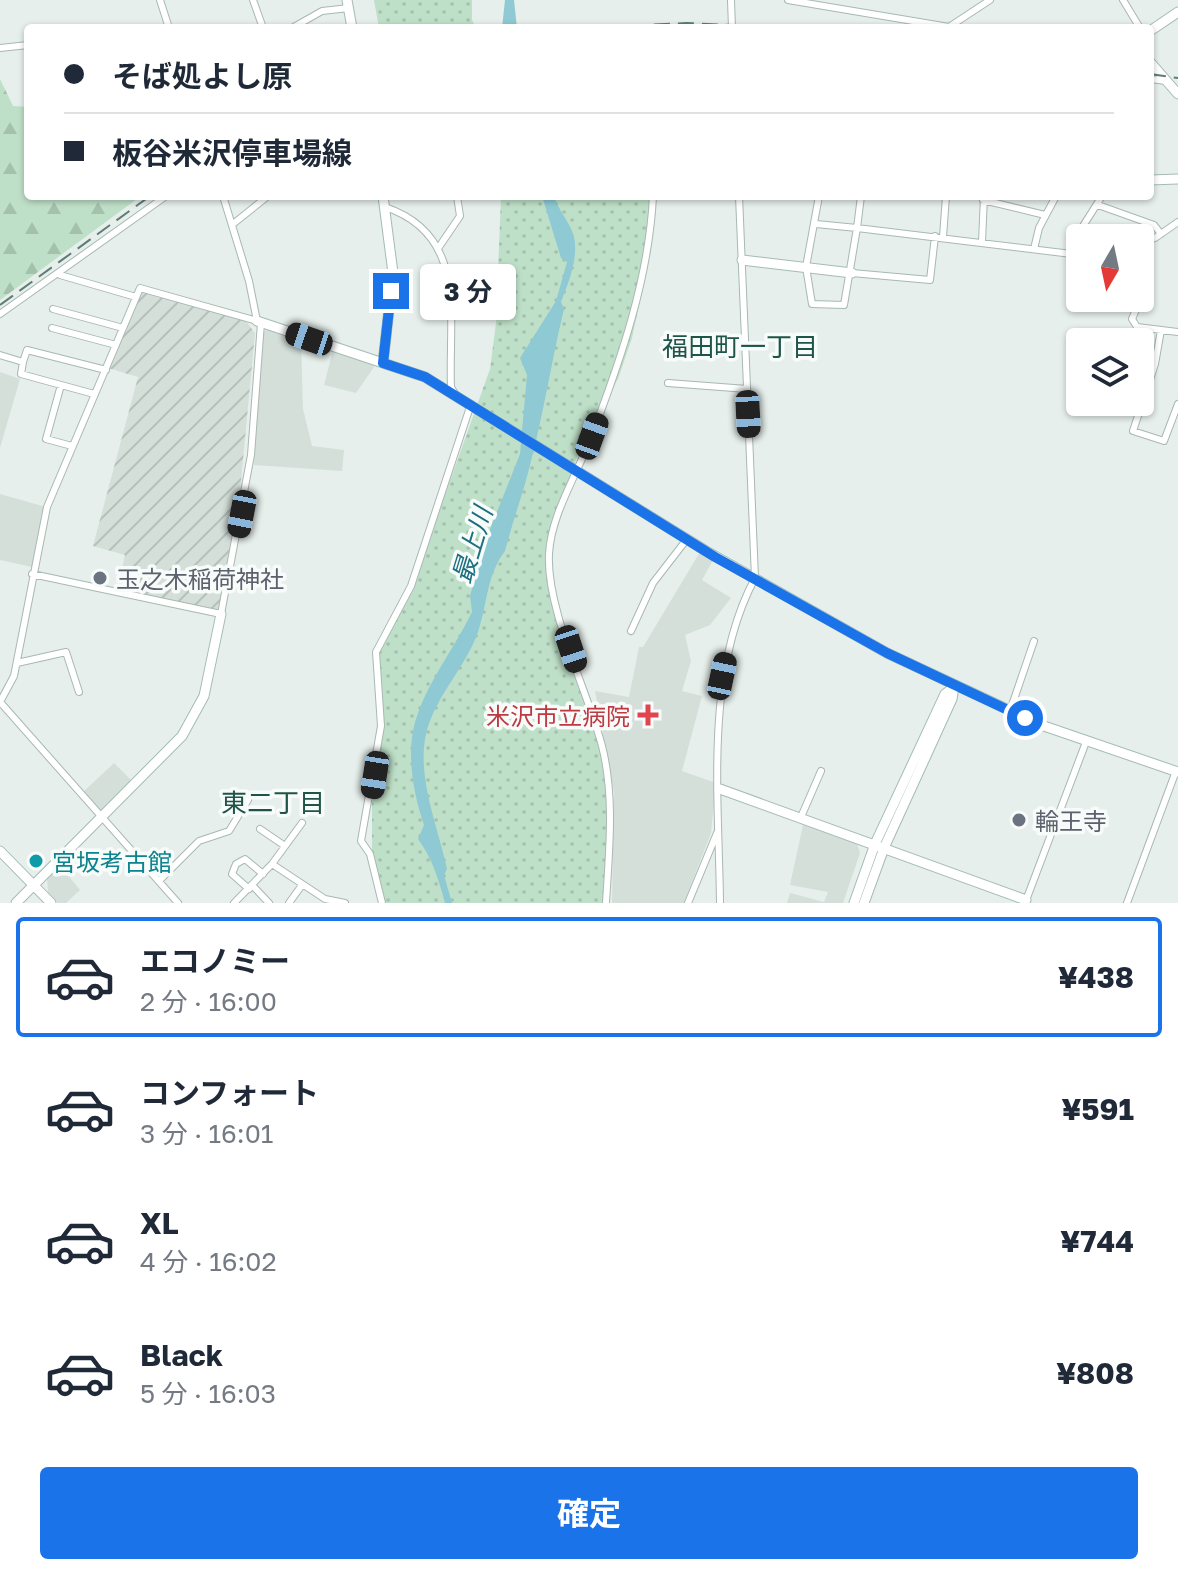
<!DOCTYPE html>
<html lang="ja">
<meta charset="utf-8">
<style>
:root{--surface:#fff;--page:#f2f2f3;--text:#1f2937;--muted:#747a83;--line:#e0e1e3;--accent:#1a73e8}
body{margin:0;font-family:"Golos Text","Noto Sans JP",sans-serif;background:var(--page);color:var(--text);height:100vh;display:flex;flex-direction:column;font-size:30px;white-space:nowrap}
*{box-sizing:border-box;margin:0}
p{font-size:26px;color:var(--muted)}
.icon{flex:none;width:44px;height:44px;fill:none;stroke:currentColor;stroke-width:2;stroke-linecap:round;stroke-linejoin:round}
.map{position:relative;height:903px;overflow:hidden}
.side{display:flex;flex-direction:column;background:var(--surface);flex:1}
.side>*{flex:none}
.top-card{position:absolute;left:24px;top:24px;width:1130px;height:176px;border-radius:8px;box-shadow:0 2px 6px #0004;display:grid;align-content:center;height:176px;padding:0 40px;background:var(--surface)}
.needle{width:52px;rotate:189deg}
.buttons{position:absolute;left:1066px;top:224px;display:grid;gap:16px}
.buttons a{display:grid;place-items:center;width:88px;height:88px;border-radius:8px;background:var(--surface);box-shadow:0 2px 6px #0004;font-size:40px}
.end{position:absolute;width:36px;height:36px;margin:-18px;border:10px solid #1a73e8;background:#fff;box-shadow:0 0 0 4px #fff}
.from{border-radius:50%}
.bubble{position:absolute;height:56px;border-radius:8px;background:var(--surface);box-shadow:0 2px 6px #0004;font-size:26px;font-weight:700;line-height:56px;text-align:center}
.car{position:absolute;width:24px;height:48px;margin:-24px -12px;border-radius:10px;box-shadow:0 0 6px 2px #0007;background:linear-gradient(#222 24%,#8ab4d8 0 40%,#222 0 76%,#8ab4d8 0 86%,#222 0)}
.top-card b{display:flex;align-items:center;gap:28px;height:76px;font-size:30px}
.top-card b+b{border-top:2px solid var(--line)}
.top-card i{width:20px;height:20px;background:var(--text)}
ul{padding:14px 0 0;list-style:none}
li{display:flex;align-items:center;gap:24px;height:120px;margin:0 16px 12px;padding:0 24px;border:4px solid transparent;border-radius:8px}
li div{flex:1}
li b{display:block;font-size:30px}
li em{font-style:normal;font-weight:700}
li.selected{border-color:var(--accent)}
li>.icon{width:72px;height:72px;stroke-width:1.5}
.button{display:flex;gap:16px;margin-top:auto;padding:16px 40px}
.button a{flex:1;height:92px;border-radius:8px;background:var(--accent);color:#fff;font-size:32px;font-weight:700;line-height:92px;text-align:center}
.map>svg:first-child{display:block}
.built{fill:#d4dfda}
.industrial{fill:url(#industrial-furrows)}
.forest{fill:url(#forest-firs)}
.park{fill:url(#park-dots)}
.water{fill:#8ec9d4}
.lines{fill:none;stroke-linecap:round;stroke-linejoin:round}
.street-casing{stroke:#a8b8b2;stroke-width:8}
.secondary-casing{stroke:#a4bbb3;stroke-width:11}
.street{stroke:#fff;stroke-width:6}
.secondary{stroke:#fff;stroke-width:9}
.rail{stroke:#5f7d75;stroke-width:2;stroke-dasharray:16 8;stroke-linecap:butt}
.route{stroke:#1a73e8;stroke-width:10}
.worship-dot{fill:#6b7280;stroke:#f7fbf9;stroke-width:3}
.health-dot{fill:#e0444e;stroke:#f7fbf9;stroke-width:3}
.culture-dot{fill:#0f9aa8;stroke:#f7fbf9;stroke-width:3}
.labels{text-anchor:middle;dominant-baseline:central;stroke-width:7;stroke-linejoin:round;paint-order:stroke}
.worship-label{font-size:24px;fill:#5b616d;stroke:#f7fbf9;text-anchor:start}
.health-label{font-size:24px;fill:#be3a42;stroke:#f7fbf9;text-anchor:end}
.culture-label{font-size:24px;fill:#0d838f;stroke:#f7fbf9;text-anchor:start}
.neighbourhood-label{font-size:26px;fill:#1f5548;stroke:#f7fbf9}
.water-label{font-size:26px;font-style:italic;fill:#1c6f80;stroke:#f7fbf9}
</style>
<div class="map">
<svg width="1178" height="903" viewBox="0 0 1178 903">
<defs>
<pattern id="industrial-furrows" width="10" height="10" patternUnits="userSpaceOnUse" patternTransform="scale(2)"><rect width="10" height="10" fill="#d4dfda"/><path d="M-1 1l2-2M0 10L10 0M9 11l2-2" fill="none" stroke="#b6c1bc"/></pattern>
<pattern id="forest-firs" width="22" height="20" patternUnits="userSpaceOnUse" patternTransform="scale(2)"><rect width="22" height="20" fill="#bfe0c8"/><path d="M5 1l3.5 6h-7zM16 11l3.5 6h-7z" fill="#a4c1ad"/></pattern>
<pattern id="park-dots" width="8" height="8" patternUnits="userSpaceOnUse" patternTransform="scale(2)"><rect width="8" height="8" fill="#bfe0c8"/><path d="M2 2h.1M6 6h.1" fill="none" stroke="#a4c1ad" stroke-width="1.8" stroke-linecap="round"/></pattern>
</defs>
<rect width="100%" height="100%" fill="#e6efeb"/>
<!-- built -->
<path class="built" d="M 269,329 L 301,340 L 303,409 L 312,446 L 344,450 L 342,471 L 254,465 L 263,332 Z
M 333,350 L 372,363 L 374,367 L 356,393 L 324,385 Z
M 0,372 L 20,379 L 0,448 Z
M 0,494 L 46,507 L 32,567 L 0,560 Z
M 700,552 L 713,560 L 702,580 L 731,598 L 710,625 L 685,635 L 691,661 L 682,691 L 702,696 L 682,771 L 716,783 L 711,833 L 684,903 L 612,903 L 614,792 L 595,691 L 629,697 L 639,647 L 643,647 Z
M 114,763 L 132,781 L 100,811 L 82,793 Z
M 803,825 L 857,843 L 860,853 L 843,903 L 787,903 L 790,893 L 824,902 L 828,892 L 790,885 Z
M 59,864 L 80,890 L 66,903 L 58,903 L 48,892 L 47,876 Z"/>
<!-- industrial -->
<path class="industrial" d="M 143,290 L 245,320 L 255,333 L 238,513 L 219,610 L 118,589 L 125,555 L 93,546 L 138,377 L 108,368 Z"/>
<!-- forest -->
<path class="forest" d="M 0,79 L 13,106 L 28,107 L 28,196 L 141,196 L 0,300 Z"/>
<!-- park -->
<path class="park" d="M 374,0 L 472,0 L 472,20 L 476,28 L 379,28 Z
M 501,196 L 654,196 L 651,249 L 632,338 L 618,379 L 582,441 L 546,554 L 552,590 L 601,749 L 609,823 L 605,903 L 384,903 L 372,855 L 372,801 L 384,725 L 379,654 L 412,587 L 490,369 L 496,323 Z"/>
<!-- water -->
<path class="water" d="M 505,0 L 514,0 L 517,28 L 502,28 Z
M 542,196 L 554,196 C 558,209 567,219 572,231 C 581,253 569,281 561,302 L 564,309 C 552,359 544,411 531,461 C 524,491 513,520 505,551 C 487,574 487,605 478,632 C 466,666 437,695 427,730 C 415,774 438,826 447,869 L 444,875 L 452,903 L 445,903 C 439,880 432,858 418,839 L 424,825 C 413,793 405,750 417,716 C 429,680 455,647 472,612 L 470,596 L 487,537 L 520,454 L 527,375 L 520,358 L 556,301 L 567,262 L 561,258 Z"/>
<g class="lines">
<defs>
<path id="street" d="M 160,0 L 169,28
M 253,0 L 263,28
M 731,0 L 732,28
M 788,0 L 949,27 L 990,0
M 1123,0 L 1140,28
M 292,28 L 322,11 L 349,8
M 0,48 L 28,45
M 1150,79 L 1166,81
M 819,196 L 806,267 L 812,304 L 844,305 L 857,228 L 1080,255
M 983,200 L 1045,215
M 1098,205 L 1154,225 L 1161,234
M 385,207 C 469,235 448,318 451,387 L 455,394
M 233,224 L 268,196
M 816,224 L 857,228 L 861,196
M 943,237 L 946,196
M 982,242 L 984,196
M 1140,243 L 1155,238 L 1178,222
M 439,247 L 460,216 L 457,196
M 1034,249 L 1039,228 L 1056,196
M 1074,254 L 1078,234 L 1102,196
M 852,273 L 930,280 L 935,236
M 60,275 L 136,297
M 1140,292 L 1143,293 L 1132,319 L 1137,327 L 1178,332
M 53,309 L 123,328
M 0,314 L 166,196
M 52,328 L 116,345
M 1161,330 L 1155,364 L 1133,431 L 1164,441 L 1178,404
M 0,355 L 23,362 L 27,350 L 106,370
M 23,362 L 21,374 L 94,394
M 668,383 L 747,389
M 61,385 L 46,439 L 72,446
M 32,574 L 221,614 L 251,455 L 261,323
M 631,631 L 653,583 L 687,539
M 17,663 L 66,652 L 79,692
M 0,702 L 14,676 L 47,507 L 140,288 L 257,321 L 249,281 L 223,196
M 0,702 L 178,903
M 1010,711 L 1034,641
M 801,817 L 821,771
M 260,829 L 285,846
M 272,864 L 325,899 L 345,903
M 159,881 L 199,841 L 229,831 L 248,800
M 252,885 L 269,903
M 249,889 L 232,874 L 236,864 L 245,859 L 263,874
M 234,903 L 272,864 L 302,823
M 289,903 L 302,885
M 382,903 L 370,854 L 361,841 L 381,726 L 376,652 L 411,586 L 471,404
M 606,903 C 609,851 615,797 602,746 C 588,692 546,609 549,554 C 551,514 578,473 592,435 C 621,359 649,278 653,196
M 688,903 L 717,833
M 720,903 C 719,798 704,673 755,578 L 739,196
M 1025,903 L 1086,742
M 1127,903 L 1176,771"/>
<path id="secondary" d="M 347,0 L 352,28
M 1150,31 L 1178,12
M 1150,62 L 1178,94
M 1150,180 L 1178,179
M 742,260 L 852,273
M 257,321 L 425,377 L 706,551 L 887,653 L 1041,725 L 1178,772
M 383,363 L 393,273 L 383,196
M 720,789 L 1026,900
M 0,851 L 51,903
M 16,903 L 182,736 L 204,696 L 221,614
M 854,903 L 875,844 L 945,694 L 954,687
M 864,903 L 884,848 L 952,699 L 954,687"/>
</defs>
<!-- street casing -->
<use href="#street" class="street-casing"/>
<!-- secondary casing -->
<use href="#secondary" class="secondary-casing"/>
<!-- street -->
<use href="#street" class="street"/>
<!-- secondary -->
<use href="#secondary" class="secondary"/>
<!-- rail -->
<path class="rail" d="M 582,28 L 686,23 L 798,28
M 1150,74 L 1178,78
M 0,305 L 150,196"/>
</g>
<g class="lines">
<!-- route -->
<path class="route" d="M 391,291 L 383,363 L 425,377 L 715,557 L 887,653 L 1025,718"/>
</g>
<!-- markers -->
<g class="worship-dot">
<circle cx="100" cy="578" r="8"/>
<circle cx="1019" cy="820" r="8"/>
</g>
<path class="health-dot" d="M644 703h8v8h8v8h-8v8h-8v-8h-8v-8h8z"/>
<circle class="culture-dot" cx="36" cy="861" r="8"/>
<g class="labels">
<!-- worship labels -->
<g class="worship-label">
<text x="116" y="578">玉之木稲荷神社</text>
<text x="1035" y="820">輪王寺</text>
</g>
<!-- health labels -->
<g class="health-label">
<text x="630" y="715">米沢市立病院</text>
</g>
<!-- culture labels -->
<g class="culture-label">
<text x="52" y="861">宮坂考古館</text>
</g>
<!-- neighbourhood labels -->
<g class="neighbourhood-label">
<text x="740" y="346">福田町一丁目</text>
<text x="273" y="802">東二丁目</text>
</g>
<!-- water labels -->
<g class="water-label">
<text transform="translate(472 545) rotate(-73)">最上川</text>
</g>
</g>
</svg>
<div class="buttons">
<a><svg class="needle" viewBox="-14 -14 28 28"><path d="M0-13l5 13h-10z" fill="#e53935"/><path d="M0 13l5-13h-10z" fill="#747a83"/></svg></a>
<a><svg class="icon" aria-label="layers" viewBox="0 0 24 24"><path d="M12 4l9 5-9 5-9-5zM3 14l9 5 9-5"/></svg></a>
</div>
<i class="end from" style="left:1025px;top:718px"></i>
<i class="end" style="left:391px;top:291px"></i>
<div class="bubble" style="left:420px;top:264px;width:96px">3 分</div>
<i class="car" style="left:309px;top:339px;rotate:289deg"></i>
<i class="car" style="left:748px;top:414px;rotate:177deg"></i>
<i class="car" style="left:592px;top:436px;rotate:20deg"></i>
<i class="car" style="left:242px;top:514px;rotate:191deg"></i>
<i class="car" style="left:571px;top:649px;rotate:162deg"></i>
<i class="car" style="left:722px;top:676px;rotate:12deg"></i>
<i class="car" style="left:375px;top:775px;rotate:189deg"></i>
<div class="top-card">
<b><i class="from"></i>そば処よし原</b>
<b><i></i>板谷米沢停車場線</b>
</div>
</div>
<section class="side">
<ul>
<li class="selected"><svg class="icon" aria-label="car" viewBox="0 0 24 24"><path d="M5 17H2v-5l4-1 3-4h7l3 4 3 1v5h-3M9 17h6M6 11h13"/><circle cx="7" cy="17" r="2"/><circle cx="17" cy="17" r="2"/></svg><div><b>エコノミー</b><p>2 分 · 16:00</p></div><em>¥438</em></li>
<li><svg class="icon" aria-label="car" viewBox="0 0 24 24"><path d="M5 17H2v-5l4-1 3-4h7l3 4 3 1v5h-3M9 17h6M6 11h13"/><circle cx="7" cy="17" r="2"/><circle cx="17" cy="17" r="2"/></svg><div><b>コンフォート</b><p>3 分 · 16:01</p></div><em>¥591</em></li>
<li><svg class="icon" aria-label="car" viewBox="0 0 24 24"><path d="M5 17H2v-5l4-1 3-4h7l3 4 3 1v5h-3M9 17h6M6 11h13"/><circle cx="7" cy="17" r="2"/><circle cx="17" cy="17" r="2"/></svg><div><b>XL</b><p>4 分 · 16:02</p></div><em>¥744</em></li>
<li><svg class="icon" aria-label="car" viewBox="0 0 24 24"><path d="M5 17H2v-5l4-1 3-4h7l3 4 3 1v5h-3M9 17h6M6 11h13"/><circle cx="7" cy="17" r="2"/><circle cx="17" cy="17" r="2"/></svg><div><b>Black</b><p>5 分 · 16:03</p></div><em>¥808</em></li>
</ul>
<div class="button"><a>確定</a></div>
</section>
